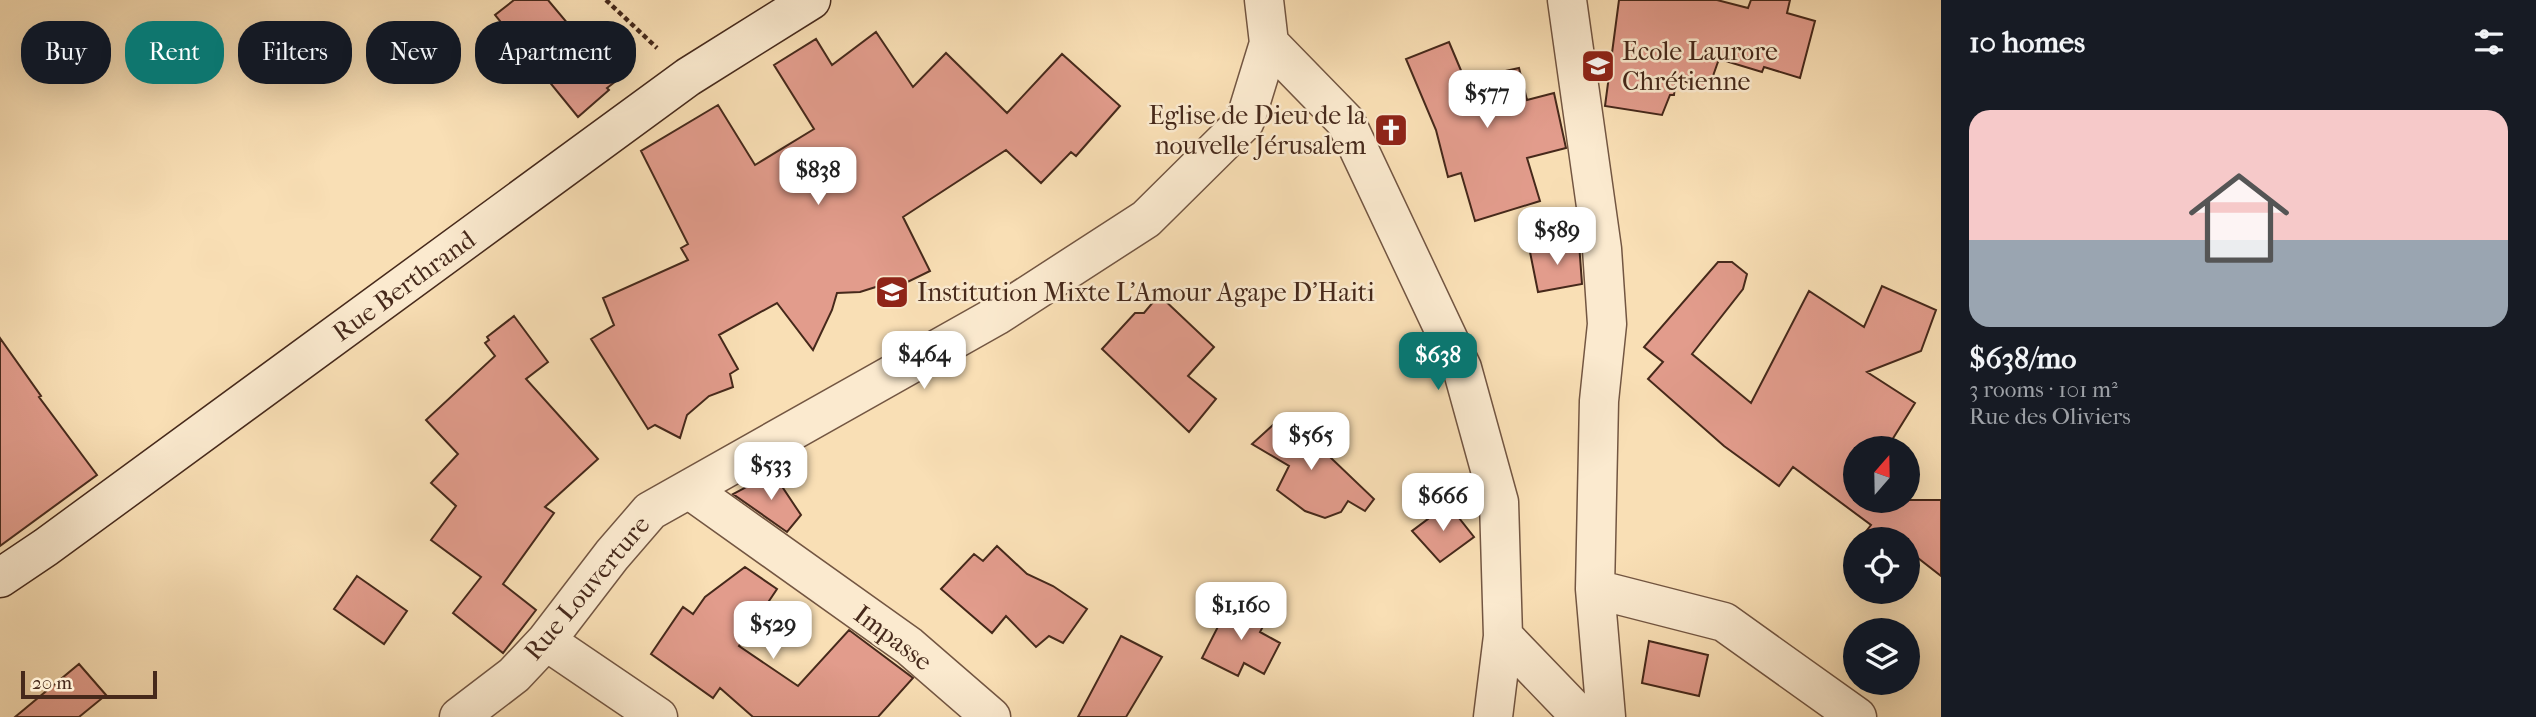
<!DOCTYPE html>
<html lang="en">
<head>
<meta charset="utf-8">
<style>
  :root { --surface:#171b24; --page:#20242c; --text:#f1f3f6; --muted:#9ea1a6; --accent:#0f766e }
  body { margin:0; font-family:"IM FELL French Canon",serif; background:var(--page); color:var(--text); height:100vh; display:flex; flex-direction:column; font-size:26px; white-space:nowrap }
  * { box-sizing:border-box; margin:0 }
  p { font-size:23px; color:var(--muted) }
  .icon { flex:none; width:38px; height:38px; fill:none; stroke:currentColor; stroke-width:2; stroke-linecap:round; stroke-linejoin:round }
  .map { position:relative; flex:1; overflow:hidden }
  .drawer { display:flex; flex-direction:column; background:var(--surface); width:595px }
  .drawer>* { flex:none }
  .banner { position:absolute; left:21px; top:21px; width:665px; height:63px; display:flex; gap:14px }
  .needle { width:46px; rotate:20deg }
  .controls { position:absolute; left:1843px; top:436px; display:grid; gap:14px }
  .controls a { display:grid; place-items:center; width:77px; height:77px; border-radius:50%; background:var(--surface); box-shadow:0 7px 28px #0002; font-size:35px }
  .scale { position:absolute; left:21px; bottom:18px; width:136px; box-sizing:border-box; padding-left:7px; border:4px solid #46291b; border-top:0; font-size:19px; line-height:24px; white-space:nowrap; color:#46291b; -webkit-text-stroke:5px #fbeacf; paint-order:stroke }
  .price { position:absolute; translate:-50% -60px; padding:0 16px; border-radius:14px; background:#fff; color:#222; font-size:23px; line-height:46px; filter:drop-shadow(0 2px 4px #0008) }
  .price::after { content:''; position:absolute; left:50%; top:42px; width:21px; height:16px; margin-left:-10px; background:inherit; clip-path:polygon(0 0,100% 0,50% 100%) }
  .price.current { background:var(--accent); color:#fff }
  ul { padding:0; list-style:none }
  li { display:grid; align-content:center; gap:14px; height:371px; padding:0 28px }
  li span { display:grid; place-items:center; height:217px; border-radius:21px; color:#555 }
  li>.icon { margin-inline-start:auto }
  span .icon { width:126px; height:126px; fill:#fffc; stroke-width:1 }
  li b { font-size:30px }
  h2 { display:flex; justify-content:space-between; align-items:center; height:84px; padding:0 28px; font-size:30px }
  .chip { padding:0 24px; border-radius:28px; background:var(--surface); box-shadow:0 7px 28px #0002; font-size:24px; line-height:63px }
  .chip.current { background:var(--accent); color:#fff }
  main { display:flex; flex:1; min-height:0 }
  .map>svg:first-child { display:block }
  .building { fill:#e29c8c; stroke:#46291b; stroke-width:2 }
  .lines { fill:none; stroke-linecap:round; stroke-linejoin:round }
  .street-casing { stroke:#735642; stroke-width:41 }
  .secondary-casing { stroke:#46291b; stroke-width:41 }
  .path { stroke:#46291b; stroke-width:4.5; stroke-dasharray:5 3.5; stroke-linecap:butt }
  .street { stroke:#fbeacf; stroke-width:38 }
  .secondary { stroke:#fbeacf; stroke-width:38 }
  .labels { text-anchor:middle; dominant-baseline:central; stroke-width:5; stroke-linejoin:round; paint-order:stroke }
  .poi-label { font-size:26px; fill:#46291b; stroke:#fbeacf; text-anchor:start }
  .street-label { font-size:26px; fill:#46291b; stroke:#fbeacf }
</style>
</head>
<body>
<main>
<div class="map">
<svg width="1941" height="717" viewBox="0 0 1941 717">
  <rect width="100%" height="100%" fill="#f9dfb5"/>
  <filter id="stains"><feTurbulence type="fractalNoise" baseFrequency=".00286" numOctaves="4"/><feColorMatrix values="0 0 0 0 .2 0 0 0 0 .09 0 0 0 0 .02 0 0 0 .5 -.17"/></filter>
  <radialGradient id="worn" r=".72"><stop offset=".6" stop-color="#630" stop-opacity="0"/><stop offset="1" stop-color="#630" stop-opacity=".3"/></radialGradient>
  <!-- building -->
  <path class="building" d="M514,0H548L616,81L607,88L609,90L578,117L495,15Z
    M1619,0H1717L1748,8L1751,0H1790L1787,13L1815,21L1800,78L1764,67L1762,72L1719,59L1708,90L1676,78L1674,95H1670L1662,115L1605,106Z
    M876,32L913,87L946,53L1007,113L1062,54L1120,106L1076,156L1071,152L1041,183L1006,150L903,217L930,271L885,293L879,286L860,292L837,293L832,310L813,350L777,303L719,335L738,369L730,374L733,387L709,396L687,415L680,438L655,425L648,429L591,339L614,325L603,298L688,260L681,248L688,244L641,151L718,105L755,165L814,129L774,65L816,39L832,65Z
    M1449,42L1465,80L1519,68L1527,100L1554,93L1566,148L1527,158L1540,201L1475,221L1461,173L1448,177L1436,130L1406,59Z
    M1579,243L1582,284L1538,292L1530,252Z
    M1718,262H1732L1747,274L1743,289L1692,354L1751,403L1809,291L1864,327L1882,286L1936,310L1921,351L1867,372L1915,403L1887,448H1855L1854,500H1941V576L1914,555L1908,563V539H1860L1871,525L1793,467L1779,486L1724,446L1648,379L1663,362L1644,347Z
    M1159,295L1214,347L1188,376L1216,399L1189,432L1102,349L1135,313H1144Z
    M514,316L548,362L526,379L598,459L545,507L554,513L503,584L536,610L503,653L453,613L481,577L431,540L456,506L431,483L458,454L426,420L495,356L485,343L489,340L487,337Z
    M0,338L41,396L39,397L97,475L0,546Z
    M1285,414L1374,499L1365,511L1348,501L1341,512L1325,518L1305,511L1277,490L1289,466L1252,444Z
    M773,473L801,515L787,532L733,494Z
    M1448,504L1474,537L1440,562L1412,531Z
    M997,546L1027,574L1053,586L1087,609L1063,643L1049,636L1036,647L1006,616L992,633L941,589L974,554L983,561Z
    M745,567L777,589L739,646L798,686L849,630L913,678L878,717H753L720,688L713,698L651,654L683,607L693,614L705,597Z
    M357,576L407,611L384,644L334,609Z
    M1231,601L1267,619L1260,632L1280,643L1264,674L1244,663L1238,676L1202,658Z
    M1121,636L1162,657L1126,717H1078Z
    M1649,641L1708,655L1699,696L1642,683Z
    M79,664L106,695L79,717H15Z"/>
  <g class="lines">
    <!-- street casing -->
    <g class="street-casing">
      <path id="street" d="M1567,0L1602,249L1607,324L1599,401L1595,589L1606,717
        M1269,43L1346,122L1462,368L1499,502L1503,636L1581,717
        M690,490L909,646L991,717
        M1595,589L1724,622L1857,717
        M546,641L658,717
        M459,717L514,675L546,641L612,555L650,511L996,316L1146,219L1245,121L1269,43L1264,0
        M1493,717L1503,636"/>
    </g>
    <!-- secondary casing -->
    <g class="secondary-casing">
      <path id="secondary" d="M0,578L46,547L688,77L811,0"/>
    </g>
    <!-- path -->
    <path class="path" d="M606,0L657,48"/>
    <!-- street -->
    <use href="#street" class="street"/>
    <!-- secondary -->
    <use href="#secondary" class="secondary"/>
  </g>
  <!-- icons -->
  <defs>
    <g id="school-square" transform="scale(1.75)"><rect x="-9" y="-9" width="18" height="18" rx="4" fill="#8f2418" stroke="#fbeacf"/><path d="M0-5L7-2L0 1L-7-2ZM-4 1L0 2.5L4 1V4Q0 6-4 4Z" fill="#fff"/></g>
    <g id="church-square" transform="scale(1.75)"><rect x="-9" y="-9" width="18" height="18" rx="4" fill="#8f2418" stroke="#fbeacf"/><path d="M-1.2-6h2.4v3.5h3.3v2.4h-3.3V6h-2.4V-.1h-3.3v-2.4h3.3Z" fill="#fff"/></g>
  </defs>
  <g fill-rule="evenodd">
    <use href="#school-square" x="1598" y="66"/>
    <use href="#church-square" x="1391" y="130"/>
    <use href="#school-square" x="892" y="292"/>
  </g>
  <g class="labels">
    <!-- poi labels -->
    <g class="poi-label">
      <text x="1622" y="51">Ecole Laurore<tspan x="1622" dy="30">Chrétienne</tspan></text>
      <text x="1366" y="115" text-anchor="end">Eglise de Dieu de la<tspan x="1366" dy="30">nouvelle Jérusalem</tspan></text>
      <text x="917" y="292">Institution Mixte L'Amour Agape D'Haiti</text>
    </g>
    <!-- street labels -->
    <g class="street-label">
      <text transform="translate(404 286) rotate(-36)">Rue Berthrand</text>
      <text transform="translate(587 588) rotate(-50)">Rue Louverture</text>
      <text transform="translate(893 638) rotate(37)">Impasse</text>
    </g>
  </g>
  <rect width="100%" height="100%" filter="url(#stains)"/>
  <rect width="100%" height="100%" fill="url(#worn)"/>
</svg>
<div class="controls">
<a><svg class="needle" viewBox="-14 -14 28 28"><path d="M0-13l5 13h-10z" fill="#e53935"/><path d="M0 13l5-13h-10z" fill="#9ea1a6"/></svg></a>
<a><svg class="icon" aria-label="locate" viewBox="0 0 24 24"><circle cx="12" cy="12" r="6"/><path d="M12 2v4M12 18v4M2 12h4M18 12h4"/></svg></a>
<a><svg class="icon" aria-label="layers" viewBox="0 0 24 24"><path d="M12 4l9 5-9 5-9-5zM3 14l9 5 9-5"/></svg></a>
</div>
<div class="scale">20 m</div>
<b class="price" style="left:1487px;top:130px">$577</b>
<b class="price" style="left:818px;top:207px">$838</b>
<b class="price" style="left:1557px;top:267px">$589</b>
<b class="price" style="left:924px;top:391px">$464</b>
<b class="price current" style="left:1438px;top:392px">$638</b>
<b class="price" style="left:1311px;top:472px">$565</b>
<b class="price" style="left:771px;top:502px">$533</b>
<b class="price" style="left:1443px;top:533px">$666</b>
<b class="price" style="left:1241px;top:642px">$1,160</b>
<b class="price" style="left:773px;top:661px">$529</b>
<div class="banner">
<a class="chip">Buy</a>
<a class="chip current">Rent</a>
<a class="chip">Filters</a>
<a class="chip">New</a>
<a class="chip">Apartment</a>
</div>
</div>
<section class="drawer">
<h2>10 homes<svg class="icon" aria-label="filters" viewBox="0 0 24 24"><path d="M4 7h16M4 17h16"/><circle cx="9" cy="7" r="2"/><circle cx="15" cy="17" r="2"/></svg></h2>
<ul>
<li><span style="background:linear-gradient(#f6c9c9 60%,#9aa5b1 0)"><svg class="icon" aria-label="home" viewBox="0 0 24 24"><path d="M3 11l9-7 9 7M6 9v11h12V9"/></svg></span><div><b>$638/mo</b><p>3 rooms · 101 m²</p><p>Rue des Oliviers</p></div></li>
</ul>
</section>
</main>
</body>
</html>
